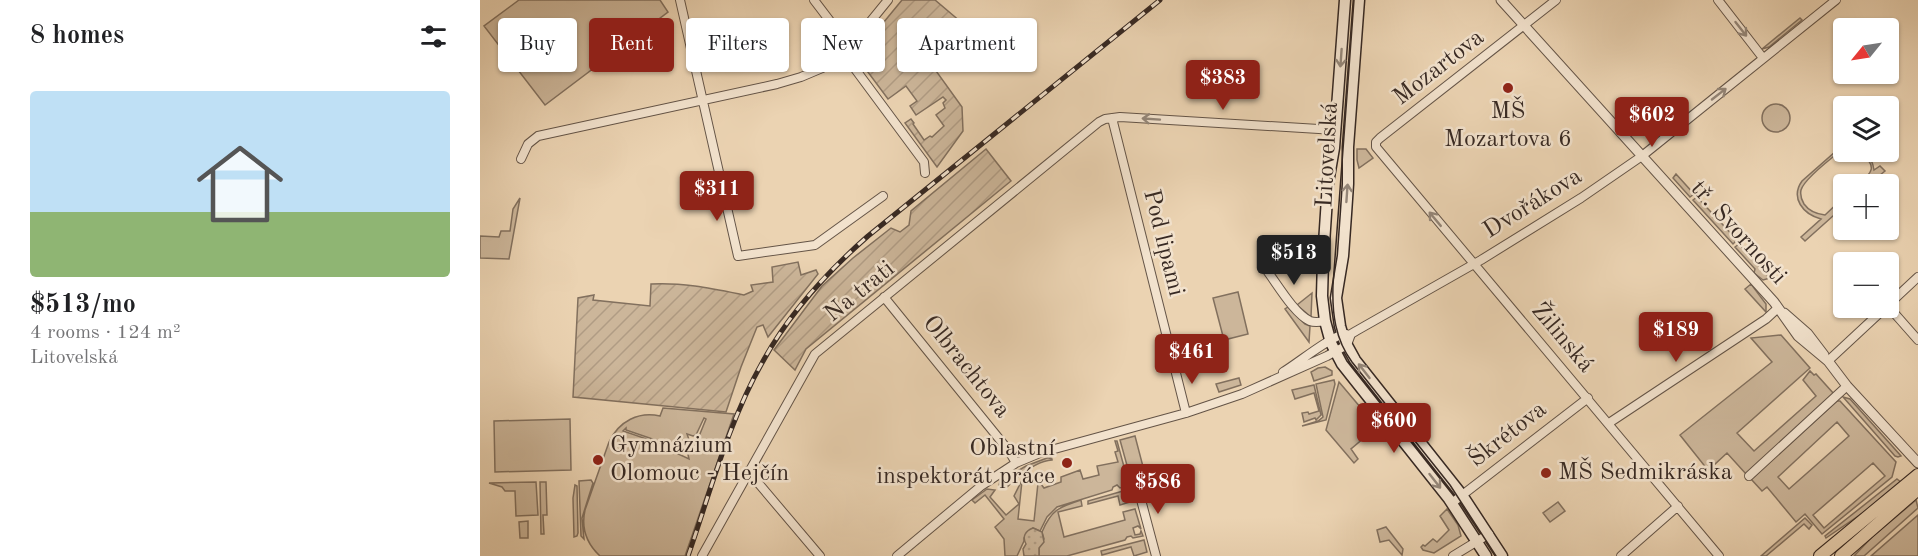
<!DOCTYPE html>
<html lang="en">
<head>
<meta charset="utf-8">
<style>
  :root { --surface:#fff; --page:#f6f6f6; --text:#202124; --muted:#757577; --line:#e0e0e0; --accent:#8f2418 }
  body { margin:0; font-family:"Old Standard TT",serif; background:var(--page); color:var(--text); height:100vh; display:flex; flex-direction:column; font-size:22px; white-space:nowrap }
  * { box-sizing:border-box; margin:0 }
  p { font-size:20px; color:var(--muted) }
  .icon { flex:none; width:33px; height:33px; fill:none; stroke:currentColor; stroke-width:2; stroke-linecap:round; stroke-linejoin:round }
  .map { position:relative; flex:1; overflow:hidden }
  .side { display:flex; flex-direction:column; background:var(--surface); width:480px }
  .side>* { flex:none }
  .hud { position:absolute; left:18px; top:18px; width:570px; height:54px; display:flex; gap:12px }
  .needle { width:39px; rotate:240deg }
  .controls { position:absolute; left:1353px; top:18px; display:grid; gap:12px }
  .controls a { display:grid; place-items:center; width:66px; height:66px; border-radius:6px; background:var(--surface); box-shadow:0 2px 4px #0004; font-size:30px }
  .price { position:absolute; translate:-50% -51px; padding:0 14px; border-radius:6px; background:var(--accent); color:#fff; font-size:20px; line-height:39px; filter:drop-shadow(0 2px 3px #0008) }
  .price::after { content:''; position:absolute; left:50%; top:36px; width:18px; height:14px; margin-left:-9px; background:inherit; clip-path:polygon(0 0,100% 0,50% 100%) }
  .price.current { background:#222; color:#fff }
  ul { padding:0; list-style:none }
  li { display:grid; align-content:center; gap:12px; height:318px; padding:0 30px }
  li+li { border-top:2px solid var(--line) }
  li span { display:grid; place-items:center; height:186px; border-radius:6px; color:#555 }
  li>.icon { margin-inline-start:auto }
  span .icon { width:108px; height:108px; fill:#fffc; stroke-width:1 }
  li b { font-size:26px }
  h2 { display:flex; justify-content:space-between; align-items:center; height:72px; padding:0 30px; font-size:26px }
  .chip { padding:0 21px; border-radius:6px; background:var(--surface); box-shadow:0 2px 4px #0004; font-size:21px; line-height:54px }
  .chip.current { background:var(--accent); color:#fff }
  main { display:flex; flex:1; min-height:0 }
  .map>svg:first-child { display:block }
  .grass { fill:#ccb69a; stroke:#82705e; stroke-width:1.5; fill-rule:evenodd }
  .park { fill:url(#park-dots); stroke:#82705e; stroke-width:1.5 }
  .garden { fill:url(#garden-furrows); stroke:#82705e; stroke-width:1.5 }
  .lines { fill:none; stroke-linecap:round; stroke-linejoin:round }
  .minor-casing { stroke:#645447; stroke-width:10 }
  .tertiary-casing { stroke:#645447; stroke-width:11 }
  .secondary-casing { stroke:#372923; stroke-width:13 }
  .primary-casing { stroke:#372923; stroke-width:14 }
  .minor { stroke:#f2e2cd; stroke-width:8 }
  .tertiary { stroke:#f2e2cd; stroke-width:9 }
  .secondary { stroke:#f2e2cd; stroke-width:10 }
  .primary { stroke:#ebd3b2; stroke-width:12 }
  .tram { stroke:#372923; stroke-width:1.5 }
  .rail-casing { stroke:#372923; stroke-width:5 }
  .rail { stroke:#f2e2cd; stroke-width:3; stroke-dasharray:9; stroke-linecap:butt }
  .oneway { stroke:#948678 }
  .poi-dot { fill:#8f2418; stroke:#f2e2cd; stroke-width:2 }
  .labels { text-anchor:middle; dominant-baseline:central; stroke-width:5; stroke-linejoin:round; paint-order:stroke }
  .street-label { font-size:24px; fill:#372923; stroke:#f2e2cd }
  .poi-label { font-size:24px; fill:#372923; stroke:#f2e2cd; text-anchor:start }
</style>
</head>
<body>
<main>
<section class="side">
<h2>8 homes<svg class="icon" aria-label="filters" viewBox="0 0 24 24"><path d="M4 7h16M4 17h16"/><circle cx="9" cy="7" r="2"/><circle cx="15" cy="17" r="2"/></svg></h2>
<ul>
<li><span style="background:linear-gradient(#bfe0f5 65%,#8fb573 0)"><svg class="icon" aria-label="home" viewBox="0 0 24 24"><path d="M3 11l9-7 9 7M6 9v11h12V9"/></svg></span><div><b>$513/mo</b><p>4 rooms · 124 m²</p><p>Litovelská</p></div></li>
</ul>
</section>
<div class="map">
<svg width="1438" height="556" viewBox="0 0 1438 556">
  <defs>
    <pattern id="park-dots" width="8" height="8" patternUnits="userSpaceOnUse" patternTransform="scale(1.5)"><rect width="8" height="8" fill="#ccb69a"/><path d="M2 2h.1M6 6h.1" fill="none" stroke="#b09c84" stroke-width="1.8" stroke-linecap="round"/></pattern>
    <pattern id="garden-furrows" width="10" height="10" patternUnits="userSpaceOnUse" patternTransform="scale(1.5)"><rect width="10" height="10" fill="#ccb69a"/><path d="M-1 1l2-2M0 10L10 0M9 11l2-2" fill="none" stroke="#b09c84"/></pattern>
  </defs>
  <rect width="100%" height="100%" fill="#ebd3b2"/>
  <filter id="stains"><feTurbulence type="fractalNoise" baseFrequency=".00333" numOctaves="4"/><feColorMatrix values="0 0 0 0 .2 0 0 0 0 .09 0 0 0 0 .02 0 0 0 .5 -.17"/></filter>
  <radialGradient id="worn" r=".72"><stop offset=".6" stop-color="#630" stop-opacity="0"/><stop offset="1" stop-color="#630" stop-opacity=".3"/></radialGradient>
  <!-- grass -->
  <path class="grass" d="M39,0H180L188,12L65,105L4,26Z
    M1320,18L1322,20L1289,47L1282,49Z
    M1282 118a14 14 0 1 1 28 0a14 14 0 1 1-28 0Z
    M1363,145V149C1354,156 1324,179 1321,190C1320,195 1321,199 1324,204C1329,211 1336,214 1345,215L1363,198V207L1325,241L1321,237L1341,219C1323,214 1310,198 1322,181Z
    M877,149H886L893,158L879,168L877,160Z
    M1381,152H1385C1391,157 1393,163 1394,170L1400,166L1405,171L1389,184H1379C1393,172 1397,167 1381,152Z
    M1196,174L1214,194L1210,197L1193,178Z
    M1217,197L1257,240L1253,244L1213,200Z
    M40,198L29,259L0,258V236L19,237L21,231H30L33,209Z
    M1259,244L1290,278L1283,280L1274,273L1275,269L1255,247Z
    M1271,284L1286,304V312L1265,289Z
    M758,292L768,334L744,340L733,298Z
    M832,293L831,317L817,305Z
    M808,307L825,324L830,326L829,342L805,309Z
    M1301,335L1330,368L1257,433L1274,451L1336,396L1323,380L1330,371L1334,375L1336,374L1354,394L1266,474L1247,453L1233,466L1235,470L1231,474L1200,435L1292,362L1271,338Z
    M845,367L852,371V375L834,381L831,372L838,368Z
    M759,378L761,385L739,392L736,384Z
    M854,380L855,384L846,420L822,426L838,421L843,417L836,384Z
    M859,382L897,427L871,449L878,459L874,463L846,430Z
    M834,385L841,415L836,420L835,418L824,422L822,413L828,412L829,414L839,411L834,393L815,399L812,390Z
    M1363,397L1370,399L1421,456L1418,457L1415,456Z
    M1357,401H1360L1416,462L1412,477L1342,534L1325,514L1316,522L1287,487L1282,491L1271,479ZM1357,422L1369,436L1309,489L1298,477ZM1393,463L1405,476L1344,528L1333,515Z
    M183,408L254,414L205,556H120C106,543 101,528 105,510L129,442C139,421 159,411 180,416ZM224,418L226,419L213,451L207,434L213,436L216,435ZM146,428V430L193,446L194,444L202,445L205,441L209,459L192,451L193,448L143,431Z
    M90,419L91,470L15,472L14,421Z
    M655,436L666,478L651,480L640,440Z
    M635,441H637L649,485L640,488L637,485L633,487L632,490L577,507L567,517L560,531L553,528L544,538V541L537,556H525L524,539L515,527L524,519L505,495L495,503L492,500L507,489L515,490L510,497L526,515L539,504L534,496L542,480L554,475L564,488L581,482V477L600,470L603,479L619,475L617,466L638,462L635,452L638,451ZM542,481L558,483L554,521L538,519Z
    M575,455L569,458L572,459V460C555,461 537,477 525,489H521L519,486L520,481L546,466Z
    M1417,479L1422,483L1393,506L1346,538L1345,536Z
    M111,480L113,483L102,518L104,539L101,536L99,481Z
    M56,482L58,515L36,516L35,491H25L22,487L9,483Z
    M60,482H66L67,515H63L64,534H61Z
    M95,485L97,486L98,533L97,536L94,537L93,498Z
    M650,489L653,501L640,505L638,496L608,504V501Z
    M601,500L602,506L578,512L584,537L645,520L643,512L655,509L661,529L658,526L653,528L655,535L660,534L661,531L663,536L653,538L651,536L647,537L645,540L587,556H559V548L564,539L562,532C571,510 579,507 601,500Z
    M1436,500L1438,508L1384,556H1374L1392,537Z
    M1078,502L1085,511L1070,522L1063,513Z
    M967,509L978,525L981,536L954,553L943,550L941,547L943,545L945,546L953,539L957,542L969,530L960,516Z
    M1438,515V556H1391Z
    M1325,518L1332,525L1329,529L1324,524L1286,556H1281Z
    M48,521V538H40L39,522Z
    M906,527L923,549L922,555L909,540L900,542L897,530Z
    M664,540L667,552L654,556L651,547L622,555L621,551Z"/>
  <!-- park -->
  <path class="park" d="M553,528L562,532L564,542L559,548V556H544L543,549L546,544C542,537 545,531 553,528Z"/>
  <!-- garden -->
  <path class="garden" d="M422,0H455L481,22L458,48L446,57L482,107L483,131L457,167L425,123L431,119L434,123L433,124L444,140L450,136L452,137L464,126L456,115L465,108L463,103L466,100L463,97L436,115L430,106L437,101L426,86L408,99L376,56Z
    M506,149L531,181L326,349L315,370L294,350L342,286L373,258L411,228L420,232L429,225L431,211Z
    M318,262L321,275L336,270L338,274L288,337L283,325L277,327L261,367L246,412L93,397L98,298L114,295L113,300L170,306L171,284C202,282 234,289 264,295L273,291L271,285L293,282L292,267Z"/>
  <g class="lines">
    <!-- minor casing -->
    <g class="minor-casing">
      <path id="minor" d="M200,0L258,256L335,245L403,196
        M334,0L369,46
        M1076,0L900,138L896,142V147L1239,556
        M1238,0L1283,58
        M364,54L444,162L445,173
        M632,118L706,413
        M41,159L48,144L58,136L297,84L321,77L347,66L364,54L408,0
        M785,268C796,282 814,314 830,321C835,323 840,322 845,321
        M404,297L529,451L536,463
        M1408,305L1438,277
        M1408,306L1438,340
        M1348,361L1405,308
        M803,372C817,364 853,334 866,334
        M1129,423L1286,319L1298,308
        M268,471L340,556
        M1269,476L1367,386
        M656,481L676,556
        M972,503L1108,398
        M222,556L335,354L619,122L625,119L640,117L855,130
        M417,556L501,486L536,463L560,453L706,413L762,394L847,356L867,345L871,334L876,331L1001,260L1101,198L1162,156L1356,0
        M973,556L1009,534
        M1141,556L1198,506"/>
    </g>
    <!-- tertiary casing -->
    <g class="tertiary-casing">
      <path id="tertiary" d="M1021,0L1294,302L1318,336L1348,361L1367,386L1438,463
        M1304,313L1328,334L1344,355"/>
    </g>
    <!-- secondary casing -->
    <g class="secondary-casing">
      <path id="secondary" d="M865,0L854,148L848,183L843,259L842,296L845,321L851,343L862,364L969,499L1006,556
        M879,0L868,147V184L866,214L863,256L856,298L860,326L864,340L875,360L982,495L1022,556"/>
    </g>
    <!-- primary casing -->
    <g class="primary-casing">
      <path id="primary" d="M1340,556L1438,475
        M1361,556L1438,489"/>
    </g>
    <!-- minor -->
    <use href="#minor" class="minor"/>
    <!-- tertiary -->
    <use href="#tertiary" class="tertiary"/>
    <!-- secondary -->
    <use href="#secondary" class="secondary"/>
    <!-- primary -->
    <use href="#primary" class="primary"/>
    <!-- tram -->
    <path class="tram" d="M874,0L853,285C852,313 855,339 872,362L970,485L1016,556"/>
    <!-- rail casing -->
    <g class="rail-casing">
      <path id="rail" d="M208,556C230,493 249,421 282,363C309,313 346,273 388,236L680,0"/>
    </g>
    <!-- rail -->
    <use href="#rail" class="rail"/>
  </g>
  <!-- one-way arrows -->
  <defs><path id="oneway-shaft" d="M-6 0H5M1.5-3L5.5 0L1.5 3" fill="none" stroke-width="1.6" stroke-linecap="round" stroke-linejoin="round" transform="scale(1.5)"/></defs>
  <g class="oneway">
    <use href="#oneway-shaft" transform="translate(1261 29) rotate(52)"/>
    <use href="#oneway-shaft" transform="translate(861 58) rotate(94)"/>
    <use href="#oneway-shaft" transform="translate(1239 94) rotate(-38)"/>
    <use href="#oneway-shaft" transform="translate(671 119) rotate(-176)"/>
    <use href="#oneway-shaft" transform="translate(867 193) rotate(-86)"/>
    <use href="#oneway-shaft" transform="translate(955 219) rotate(-130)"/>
    <use href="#oneway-shaft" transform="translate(884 371) rotate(-128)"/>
    <use href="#oneway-shaft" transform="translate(955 481) rotate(52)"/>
  </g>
  <!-- markers -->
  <g class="poi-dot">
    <circle cx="1028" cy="88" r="6"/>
    <circle cx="118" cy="460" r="6"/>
    <circle cx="587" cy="463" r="6"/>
    <circle cx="1066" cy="473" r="6"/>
  </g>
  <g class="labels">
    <!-- street labels -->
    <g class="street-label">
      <text transform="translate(959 68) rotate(-38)">Mozartova</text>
      <text transform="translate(848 155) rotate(-87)">Litovelská</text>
      <text transform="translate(1053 204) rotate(-32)">Dvořákova</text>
      <text transform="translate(1258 233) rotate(48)">tř. Svornosti</text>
      <text transform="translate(683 243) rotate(76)">Pod lipami</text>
      <text transform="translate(380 292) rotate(-39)">Na trati</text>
      <text transform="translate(1082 338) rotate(50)">Žilinská</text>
      <text transform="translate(486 367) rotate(51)">Olbrachtova</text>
      <text transform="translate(1028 435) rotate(-38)">Škrétova</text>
    </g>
    <!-- poi labels -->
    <g class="poi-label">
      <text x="1028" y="112" text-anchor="middle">MŠ<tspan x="1028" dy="28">Mozartova 6</tspan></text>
      <text x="130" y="446">Gymnázium<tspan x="130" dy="28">Olomouc - Hejčín</tspan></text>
      <text x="575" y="449" text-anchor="end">Oblastní<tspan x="575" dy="28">inspektorát práce</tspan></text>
      <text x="1078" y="473">MŠ Sedmikráska</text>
    </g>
  </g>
  <rect width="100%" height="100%" filter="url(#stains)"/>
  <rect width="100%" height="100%" fill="url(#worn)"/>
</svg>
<div class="controls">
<a><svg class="needle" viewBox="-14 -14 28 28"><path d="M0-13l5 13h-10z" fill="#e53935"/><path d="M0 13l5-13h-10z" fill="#757577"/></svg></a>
<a><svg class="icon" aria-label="layers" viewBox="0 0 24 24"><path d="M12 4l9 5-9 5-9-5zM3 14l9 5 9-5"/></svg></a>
<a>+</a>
<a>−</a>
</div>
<b class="price" style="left:743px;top:111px">$383</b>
<b class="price" style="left:1172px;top:148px">$602</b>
<b class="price" style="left:237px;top:222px">$311</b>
<b class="price current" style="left:814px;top:286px">$513</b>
<b class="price" style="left:1196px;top:363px">$189</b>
<b class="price" style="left:712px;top:385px">$461</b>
<b class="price" style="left:914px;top:454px">$600</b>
<b class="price" style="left:678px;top:515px">$586</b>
<div class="hud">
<a class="chip">Buy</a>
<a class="chip current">Rent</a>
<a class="chip">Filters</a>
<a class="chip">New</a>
<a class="chip">Apartment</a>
</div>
</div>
</main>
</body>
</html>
